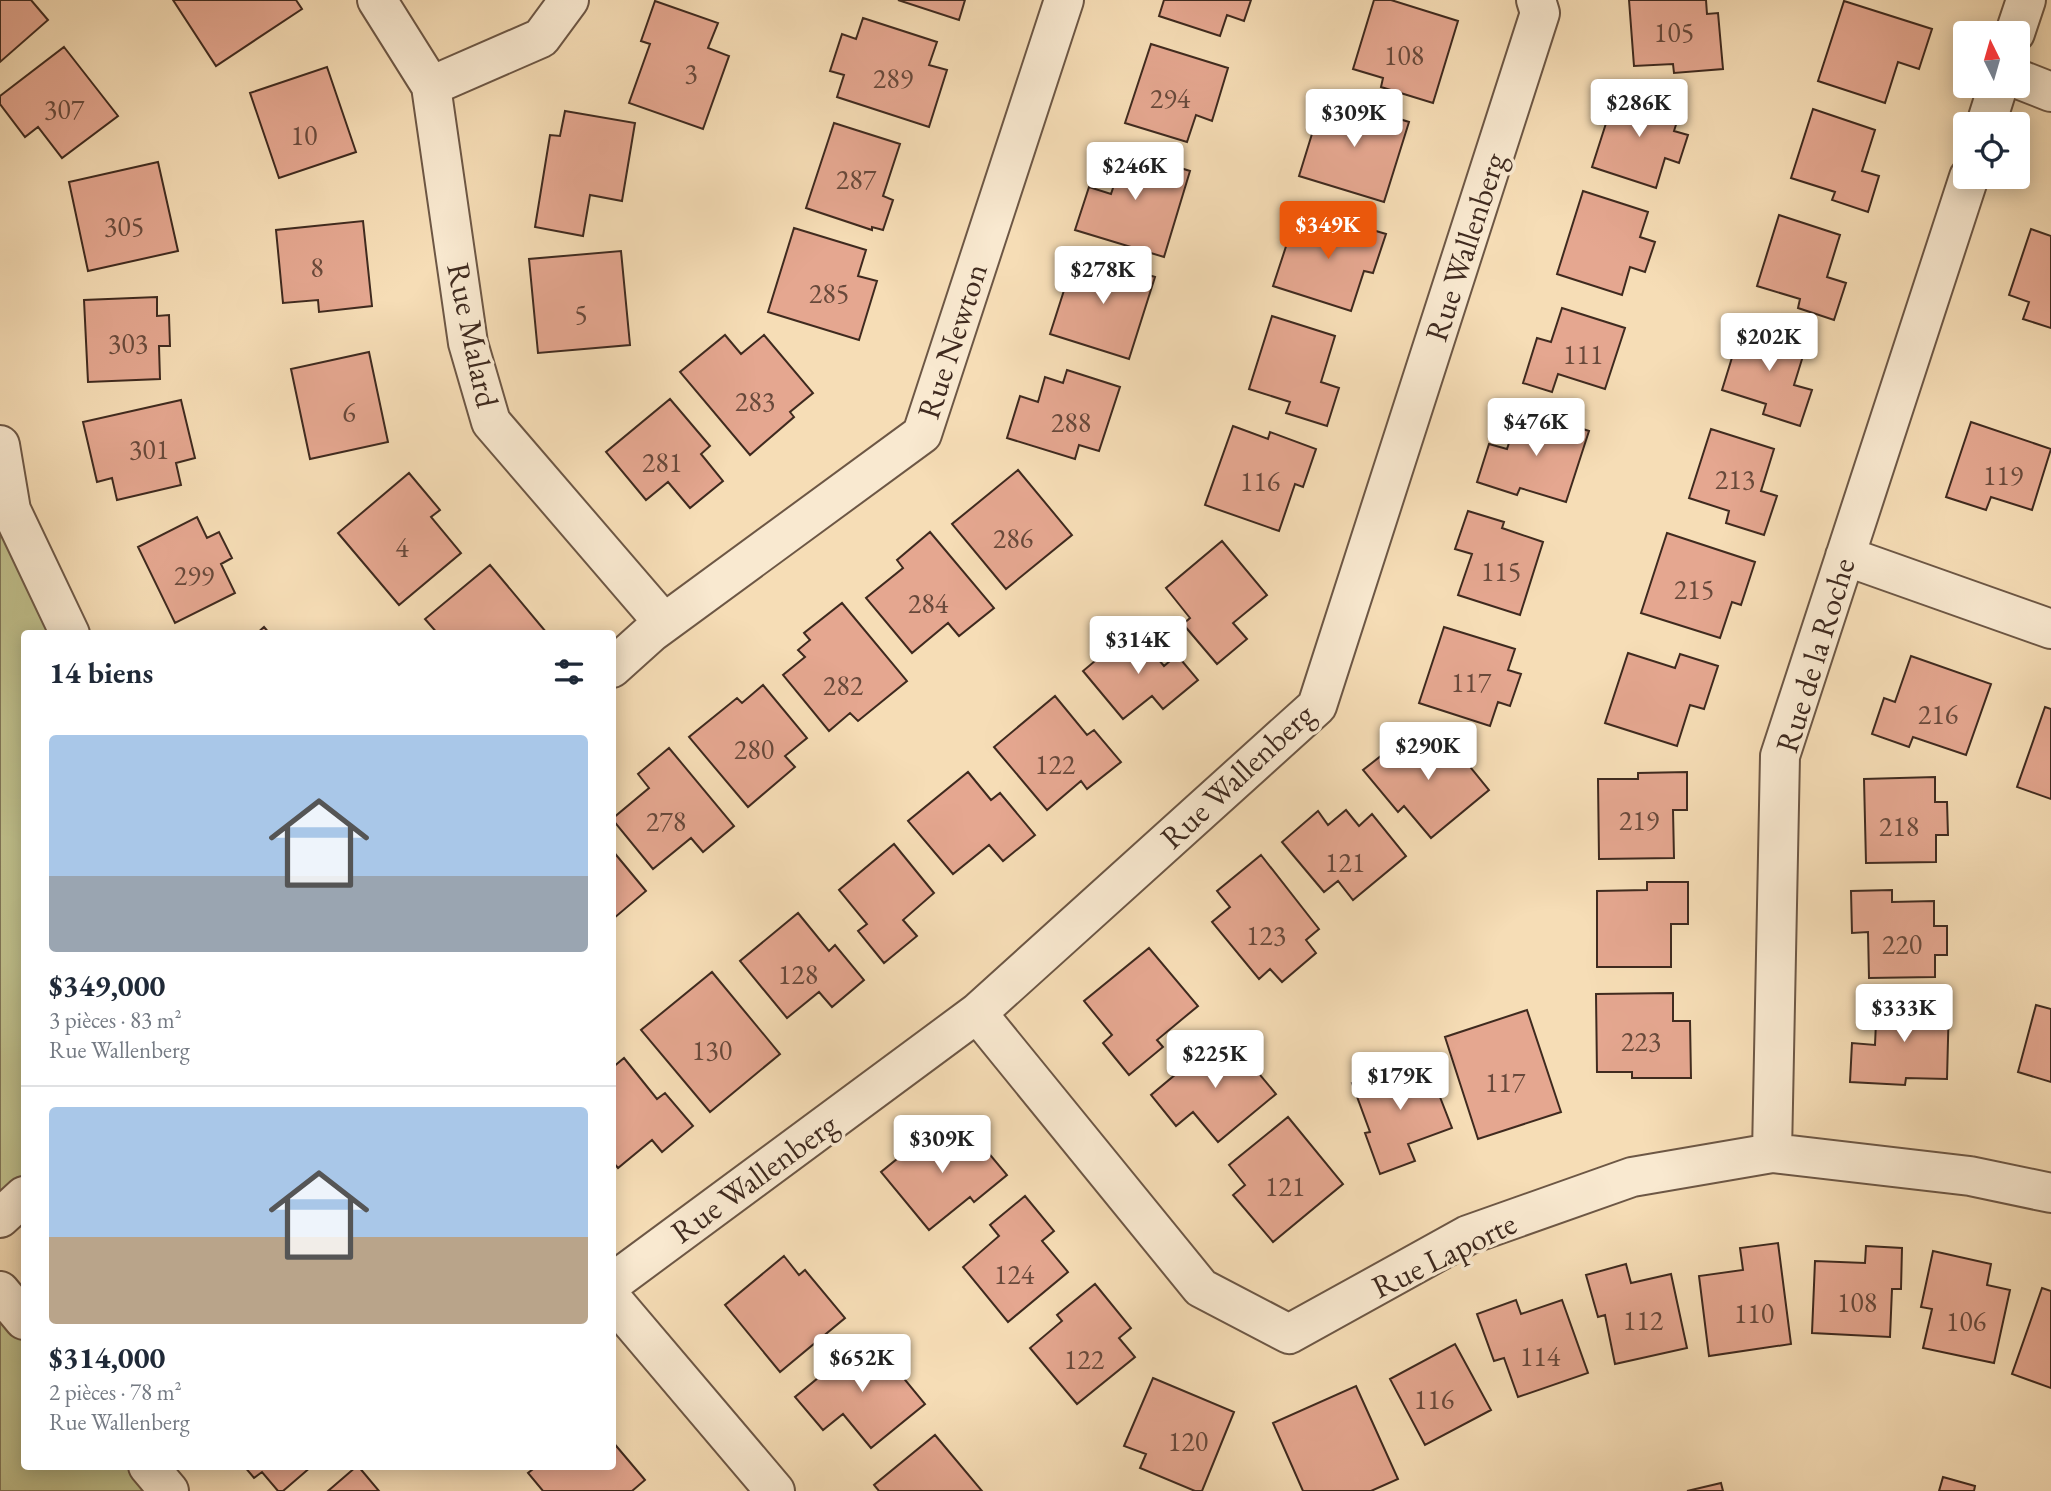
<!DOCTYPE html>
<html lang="fr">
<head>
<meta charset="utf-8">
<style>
  :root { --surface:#fff; --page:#f2f2f3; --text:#1f2937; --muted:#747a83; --line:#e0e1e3; --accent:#ea580c }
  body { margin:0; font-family:"EB Garamond",serif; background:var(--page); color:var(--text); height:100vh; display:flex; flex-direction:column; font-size:26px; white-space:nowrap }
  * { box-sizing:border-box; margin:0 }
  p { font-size:23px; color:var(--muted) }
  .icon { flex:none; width:38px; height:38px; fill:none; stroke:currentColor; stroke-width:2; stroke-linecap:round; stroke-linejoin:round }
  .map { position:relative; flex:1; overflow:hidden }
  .sheet { position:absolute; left:21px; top:630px; width:595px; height:840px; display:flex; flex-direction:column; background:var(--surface); border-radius:7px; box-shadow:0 4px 18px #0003 }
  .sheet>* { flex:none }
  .needle { width:46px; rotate:355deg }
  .fabs { position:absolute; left:1953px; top:21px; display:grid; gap:14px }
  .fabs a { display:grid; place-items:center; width:77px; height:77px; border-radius:7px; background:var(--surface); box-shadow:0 4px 18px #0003; font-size:35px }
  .price { position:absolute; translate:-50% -60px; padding:0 16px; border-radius:7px; background:#fff; color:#222; font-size:23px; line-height:46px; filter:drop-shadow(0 2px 4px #0008) }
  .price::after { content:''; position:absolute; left:50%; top:42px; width:21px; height:16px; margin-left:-10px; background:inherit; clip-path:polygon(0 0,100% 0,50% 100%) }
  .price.on { background:var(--accent); color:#fff }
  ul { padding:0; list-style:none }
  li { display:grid; align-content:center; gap:14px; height:371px; padding:0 28px }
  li+li { border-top:2px solid var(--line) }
  li span { display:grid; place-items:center; height:217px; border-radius:7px; color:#555 }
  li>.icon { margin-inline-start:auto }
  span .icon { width:126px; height:126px; fill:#fffc; stroke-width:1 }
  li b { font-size:30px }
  h2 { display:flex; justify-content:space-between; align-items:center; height:84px; padding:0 28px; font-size:30px }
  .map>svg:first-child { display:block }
  .green { fill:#c0c08c; stroke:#807556; stroke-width:2 }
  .building { fill:#e5a790; stroke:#3f2a1f; stroke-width:2 }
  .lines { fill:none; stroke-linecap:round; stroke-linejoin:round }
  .minor-casing { stroke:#6d5745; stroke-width:42 }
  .minor { stroke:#f9e9d0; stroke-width:38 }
  .labels { text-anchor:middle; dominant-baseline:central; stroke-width:7; stroke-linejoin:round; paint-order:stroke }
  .number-label { font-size:28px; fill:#68493b }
  .street-label { font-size:32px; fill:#3f2a1f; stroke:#f9e9d0 }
</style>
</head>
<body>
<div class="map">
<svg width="2051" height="1491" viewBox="0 0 2051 1491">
  <rect width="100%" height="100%" fill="#f6ddb6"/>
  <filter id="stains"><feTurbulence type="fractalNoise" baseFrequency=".00286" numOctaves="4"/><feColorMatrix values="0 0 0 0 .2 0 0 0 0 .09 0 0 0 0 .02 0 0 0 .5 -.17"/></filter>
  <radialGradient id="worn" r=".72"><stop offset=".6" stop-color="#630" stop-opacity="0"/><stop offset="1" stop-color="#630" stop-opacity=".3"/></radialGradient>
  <!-- green -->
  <path class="green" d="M0,481L70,633L24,634V1196L0,1218Z
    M0,1291L24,1320V1466L148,1467L169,1491H0Z"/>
  <!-- building -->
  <path class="building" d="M0,0H31L48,20L0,62Z
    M173,0H296L302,9L216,66Z
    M898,0H965L959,20Z
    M1164,0H1251L1244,21L1227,15L1220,36L1159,16Z
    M1374,0H1391L1458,21L1433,103L1381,87L1383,78L1353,69Z
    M1629,0H1706L1707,14L1718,13L1723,69L1674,73L1673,64L1634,66Z
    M655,1L718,23L708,48L729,56L703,129L629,103L650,44L641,41Z
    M1844,1L1932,29L1919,69L1898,62L1885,103L1818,81Z
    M863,18L937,42L929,65L947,70L929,127L837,97L844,75L830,71L842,34L856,39Z
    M1151,44L1228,68L1212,121L1196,115L1187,142L1125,123Z
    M64,47L118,116L62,158L38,127L25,137L0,104V96Z
    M327,67L356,152L279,178L250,93Z
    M1617,89L1681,109L1674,131L1688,135L1679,163L1665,158L1656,188L1592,167Z
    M1324,95L1409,122L1384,202L1299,176Z
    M1813,109L1875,130L1862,171L1879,176L1868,212L1832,200L1835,192L1791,178Z
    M565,111L635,123L622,201L590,195L583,236L535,227L550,135L560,136Z
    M834,123L900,144L883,196L893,200L883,230L872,227V230L806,208Z
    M1110,146L1190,171L1164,257L1075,230L1089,187L1111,194L1115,182L1100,177Z
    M158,162L178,251L88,271L69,182Z
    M1583,191L1648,212L1640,237L1655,242L1645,272L1630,267L1622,295L1557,274Z
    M1779,215L1840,235L1827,277L1846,283L1834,320L1798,308L1800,299L1757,286Z
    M1296,216L1347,231L1349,223L1386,234L1373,273L1364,271L1351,311L1273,286Z
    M363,221L372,306L319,312L318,300L283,303L276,230Z
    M794,228L866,250L858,276L877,281L859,340L768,312Z
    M2031,229L2051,236V328L2023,319L2029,302L2009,295Z
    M621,251L630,345L538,353L529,259Z
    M1076,253L1155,277L1129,359L1050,334Z
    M157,297V316L169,315L170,346H159L160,379L88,382L84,300Z
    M1562,308L1625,328L1605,389L1558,374L1552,392L1523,383L1537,338L1551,342Z
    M1272,316L1335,336L1321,382L1339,388L1327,426L1286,413L1290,402L1249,389Z
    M1743,322L1807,343L1794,385L1812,390L1800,426L1763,414L1766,404L1722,390Z
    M725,335L741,354L764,335L813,393L790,412L794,417L750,455L680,372Z
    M369,352L388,442L310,459L291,369Z
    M1067,370L1120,387L1099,451L1079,445L1075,459L1007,438L1020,396L1038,402L1045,377L1063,383Z
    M670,399L710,446L701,454L723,481L690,508L668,482L646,500L606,452Z
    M181,400L195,458L176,463L181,485L117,500L112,478L97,482L83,422Z
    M1520,409L1589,431L1566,502L1520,488L1517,495L1477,482L1489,444L1507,449Z
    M1971,422L2051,449L2032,510L1991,497L1986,510L1946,497Z
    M1233,426L1268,439L1270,432L1316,449L1303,487L1295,484L1279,531L1205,505Z
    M1711,429L1774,449L1761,491L1777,496L1764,535L1726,523L1729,511L1689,498Z
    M1018,470L1072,535L1006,589L952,524Z
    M409,473L440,510L431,517L461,553L399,605L338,533Z
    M1468,511L1504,522L1502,528L1543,542L1520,615L1458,595L1472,554L1455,549Z
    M197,517L207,538L219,532L232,558L221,564L235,593L175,623L138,547Z
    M930,532L994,608L959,636L948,623L912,653L866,598L903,568L897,560Z
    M1667,533L1755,562L1741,605L1732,602L1720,638L1641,613Z
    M1222,541L1267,595L1233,623L1247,639L1217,664L1183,624L1190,618L1166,588Z
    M490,565L546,632L544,634H438L425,619Z
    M842,603L907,681L858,721L850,713L829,731L783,675L805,657L798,650L810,640L804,633Z
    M264,627L270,634H256Z
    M1444,627L1515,649L1508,670L1521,674L1510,706L1498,702L1490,726L1419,703Z
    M1133,629L1164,666L1177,655L1198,680L1163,709L1152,696L1123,719L1083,671Z
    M1628,653L1675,668L1680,654L1718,666L1704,709L1690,705L1677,746L1605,723Z
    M1911,656L1991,684L1966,755L1913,737L1909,747L1872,734L1884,698L1895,702Z
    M763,685L807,738L785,756L795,767L748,807L689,737L737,698L742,703Z
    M1055,696L1087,735L1094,730L1121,762L1087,789L1081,781L1047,810L994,747Z
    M2045,707L2051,709V799L2017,787Z
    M1440,730L1489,790L1431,838L1404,806L1398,812L1363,770L1396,744L1407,757Z
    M669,748L734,826L703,852L691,838L653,869L612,819L649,788L638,774Z
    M968,772L991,800L1000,793L1035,835L1003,861L989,845L953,874L908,821Z
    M1687,772V810H1673L1674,858L1599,859L1598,779H1638V773Z
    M1935,777V802H1947L1948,835H1936V862L1866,863L1864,779Z
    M1346,810L1359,826L1372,814L1406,856L1353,900L1338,881L1324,892L1282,842L1318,811L1328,825Z
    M894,844L934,893L903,920L917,936L884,963L858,931L867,924L839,890Z
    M612,850L646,891L613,919L612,918Z
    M1261,855L1319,929L1306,940L1316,953L1282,982L1270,969L1259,979L1212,922L1230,907L1217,891Z
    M1647,882H1688V924H1671V967H1597V891L1647,890Z
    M1892,890V902L1934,901V926H1947V955H1935V977L1869,978L1868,932L1852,933L1851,891Z
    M798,913L829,951L835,945L864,980L832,1007L819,992L787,1018L740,961Z
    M1149,948L1198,1006L1157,1040L1163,1047L1129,1075L1103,1043L1112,1035L1084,1001Z
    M712,972L780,1054L710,1112L641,1030Z
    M1673,993V1021H1690L1691,1078H1632V1072H1597L1596,994Z
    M1877,999L1949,1002L1947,1079L1906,1078L1905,1085L1850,1082L1852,1043L1875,1045Z
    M2036,1005L2051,1009V1082L2018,1072Z
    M1527,1010L1561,1112L1478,1139L1445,1037Z
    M1225,1033L1276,1094L1218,1142L1193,1112L1176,1126L1151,1095Z
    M1424,1056L1452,1128L1408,1144L1415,1161L1380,1174L1365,1133L1370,1132L1352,1083Z
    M624,1058L657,1099L665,1093L693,1126L662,1152L652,1140L618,1168L612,1161V1068Z
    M1288,1117L1343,1184L1273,1242L1233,1195L1245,1185L1229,1165Z
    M945,1120L971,1152L981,1144L1007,1175L974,1202L970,1197L929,1230L881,1172Z
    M1025,1196L1054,1231L1042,1241L1068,1272L1008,1322L963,1267L999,1236L990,1225Z
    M1778,1243L1791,1344L1709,1356L1699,1276L1743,1270L1740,1248Z
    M1866,1246L1902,1248L1901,1289H1892L1890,1337L1812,1333L1815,1261L1865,1263Z
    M1933,1251L1991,1264L1987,1285L2010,1290L1994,1363L1923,1348L1932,1309L1921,1307Z
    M784,1256L799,1275L805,1270L845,1318L780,1372L725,1305Z
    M1626,1264L1631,1283L1671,1274L1687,1348L1615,1364L1605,1315L1598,1317L1586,1275Z
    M1095,1284L1131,1328L1119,1338L1135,1357L1077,1404L1030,1348L1062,1321L1057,1315Z
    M2042,1288L2051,1291V1388L2012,1374Z
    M1516,1300L1521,1314L1562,1300L1588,1373L1518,1397L1504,1358L1494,1361L1477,1314Z
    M869,1336L925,1404L871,1448L843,1414L823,1430L795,1397Z
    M1455,1344L1491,1410L1425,1445L1390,1379Z
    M1153,1378L1234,1412L1202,1491H1195L1140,1468L1146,1454L1124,1446Z
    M1356,1386L1398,1479L1371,1491H1303L1273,1423Z
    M935,1435L982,1491H879L874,1485Z
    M612,1441L645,1480L632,1491H543L528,1473L537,1466H612Z
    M244,1466H312L283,1491H278L262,1472L254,1478Z
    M358,1466L379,1491H328L357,1466Z
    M1943,1477L1975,1486L1974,1491H1939Z
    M1721,1483L1723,1491H1687Z"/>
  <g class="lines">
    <!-- minor casing -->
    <g class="minor-casing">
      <path id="minor" d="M377,0L431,86L468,343L491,422L664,623
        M2015,33L2026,0
        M2018,79L2051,92
        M431,86L541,38L569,0
        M1986,124L1998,86
        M0,445L11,510L70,634
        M1845,556L2051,629
        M612,668L652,632L922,434L1064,0
        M977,1013L1201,1288L1289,1334L1468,1235L1632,1177L1772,1153L1970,1176L2051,1193
        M1772,1153L1780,756L1969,177
        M0,1218L24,1196
        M612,1283L977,1013L1317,706L1540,13L1536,0
        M0,1291L24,1320
        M612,1299L775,1491
        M148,1466L169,1491"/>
    </g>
    <!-- minor -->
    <use href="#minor" class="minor"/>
  </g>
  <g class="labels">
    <!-- number labels -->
    <g class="number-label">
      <text x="1674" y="32">105</text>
      <text x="1404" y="55">108</text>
      <text x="691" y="73">3</text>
      <text x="893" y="78">289</text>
      <text x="1170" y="98">294</text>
      <text x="64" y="109">307</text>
      <text x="304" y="135">10</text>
      <text x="856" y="179">287</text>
      <text x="124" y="226">305</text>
      <text x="317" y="267">8</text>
      <text x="829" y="293">285</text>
      <text x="581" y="314">5</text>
      <text x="128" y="343">303</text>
      <text x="1583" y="354">111</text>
      <text x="755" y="401">283</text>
      <text x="349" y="412">6</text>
      <text x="1071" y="422">288</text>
      <text x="149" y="449">301</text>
      <text x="662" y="462">281</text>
      <text x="2003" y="475">119</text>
      <text x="1735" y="479">213</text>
      <text x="1260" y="481">116</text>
      <text x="1013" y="538">286</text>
      <text x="402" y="547">4</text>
      <text x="1501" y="571">115</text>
      <text x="194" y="575">299</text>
      <text x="1694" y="589">215</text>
      <text x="928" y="603">284</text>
      <text x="1471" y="682">117</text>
      <text x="843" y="685">282</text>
      <text x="1938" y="714">216</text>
      <text x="754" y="749">280</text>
      <text x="1055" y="764">122</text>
      <text x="1639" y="820">219</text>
      <text x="666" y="821">278</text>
      <text x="1899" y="826">218</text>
      <text x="1345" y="862">121</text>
      <text x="1266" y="935">123</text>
      <text x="1902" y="944">220</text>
      <text x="798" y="974">128</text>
      <text x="1641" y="1041">223</text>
      <text x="712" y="1050">130</text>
      <text x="1505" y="1082">117</text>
      <text x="1285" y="1186">121</text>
      <text x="1014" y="1274">124</text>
      <text x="1857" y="1302">108</text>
      <text x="1754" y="1313">110</text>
      <text x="1643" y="1320">112</text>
      <text x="1966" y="1321">106</text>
      <text x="1540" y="1356">114</text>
      <text x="1084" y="1359">122</text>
      <text x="1434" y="1399">116</text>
      <text x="1188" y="1441">120</text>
    </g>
    <!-- street labels -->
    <g class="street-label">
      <text transform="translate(1465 247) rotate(-72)">Rue Wallenberg</text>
      <text transform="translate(473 335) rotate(78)">Rue Malard</text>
      <text transform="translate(952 341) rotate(-72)">Rue Newton</text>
      <text transform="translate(1815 655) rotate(-73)">Rue de la Roche</text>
      <text transform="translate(1237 776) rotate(-43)">Rue Wallenberg</text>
      <text transform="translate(754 1178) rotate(-36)">Rue Wallenberg</text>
      <text transform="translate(1444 1255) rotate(-26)">Rue Laporte</text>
    </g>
  </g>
  <rect width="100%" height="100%" filter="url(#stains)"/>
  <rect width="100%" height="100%" fill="url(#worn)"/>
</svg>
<div class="fabs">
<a><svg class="needle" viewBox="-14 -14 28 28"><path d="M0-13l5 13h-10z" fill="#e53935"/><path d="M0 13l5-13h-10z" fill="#747a83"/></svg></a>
<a><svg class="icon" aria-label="locate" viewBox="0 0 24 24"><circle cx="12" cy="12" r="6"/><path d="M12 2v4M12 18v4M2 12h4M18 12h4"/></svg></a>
</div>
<b class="price" style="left:1639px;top:139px">$286K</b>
<b class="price" style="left:1354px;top:149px">$309K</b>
<b class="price" style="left:1135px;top:202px">$246K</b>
<b class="price on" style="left:1328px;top:261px">$349K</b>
<b class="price" style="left:1103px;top:306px">$278K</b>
<b class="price" style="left:1769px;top:373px">$202K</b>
<b class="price" style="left:1536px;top:458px">$476K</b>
<b class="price" style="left:1138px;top:676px">$314K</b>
<b class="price" style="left:1428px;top:782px">$290K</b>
<b class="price" style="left:1904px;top:1044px">$333K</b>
<b class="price" style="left:1215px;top:1090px">$225K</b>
<b class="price" style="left:1400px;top:1112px">$179K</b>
<b class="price" style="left:942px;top:1175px">$309K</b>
<b class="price" style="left:862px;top:1394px">$652K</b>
<section class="sheet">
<h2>14 biens<svg class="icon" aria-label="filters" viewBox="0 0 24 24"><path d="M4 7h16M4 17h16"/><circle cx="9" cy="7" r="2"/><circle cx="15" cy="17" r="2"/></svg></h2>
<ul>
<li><span style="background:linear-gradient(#a9c7e8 65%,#9aa5b1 0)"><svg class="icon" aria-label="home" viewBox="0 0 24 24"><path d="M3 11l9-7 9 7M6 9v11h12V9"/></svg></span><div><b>$349,000</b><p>3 pièces · 83 m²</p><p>Rue Wallenberg</p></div></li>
<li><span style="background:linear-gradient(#a9c7e8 60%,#b9a48a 0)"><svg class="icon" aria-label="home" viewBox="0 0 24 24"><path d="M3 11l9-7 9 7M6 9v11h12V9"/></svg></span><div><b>$314,000</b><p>2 pièces · 78 m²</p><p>Rue Wallenberg</p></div></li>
</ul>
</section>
</div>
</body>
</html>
